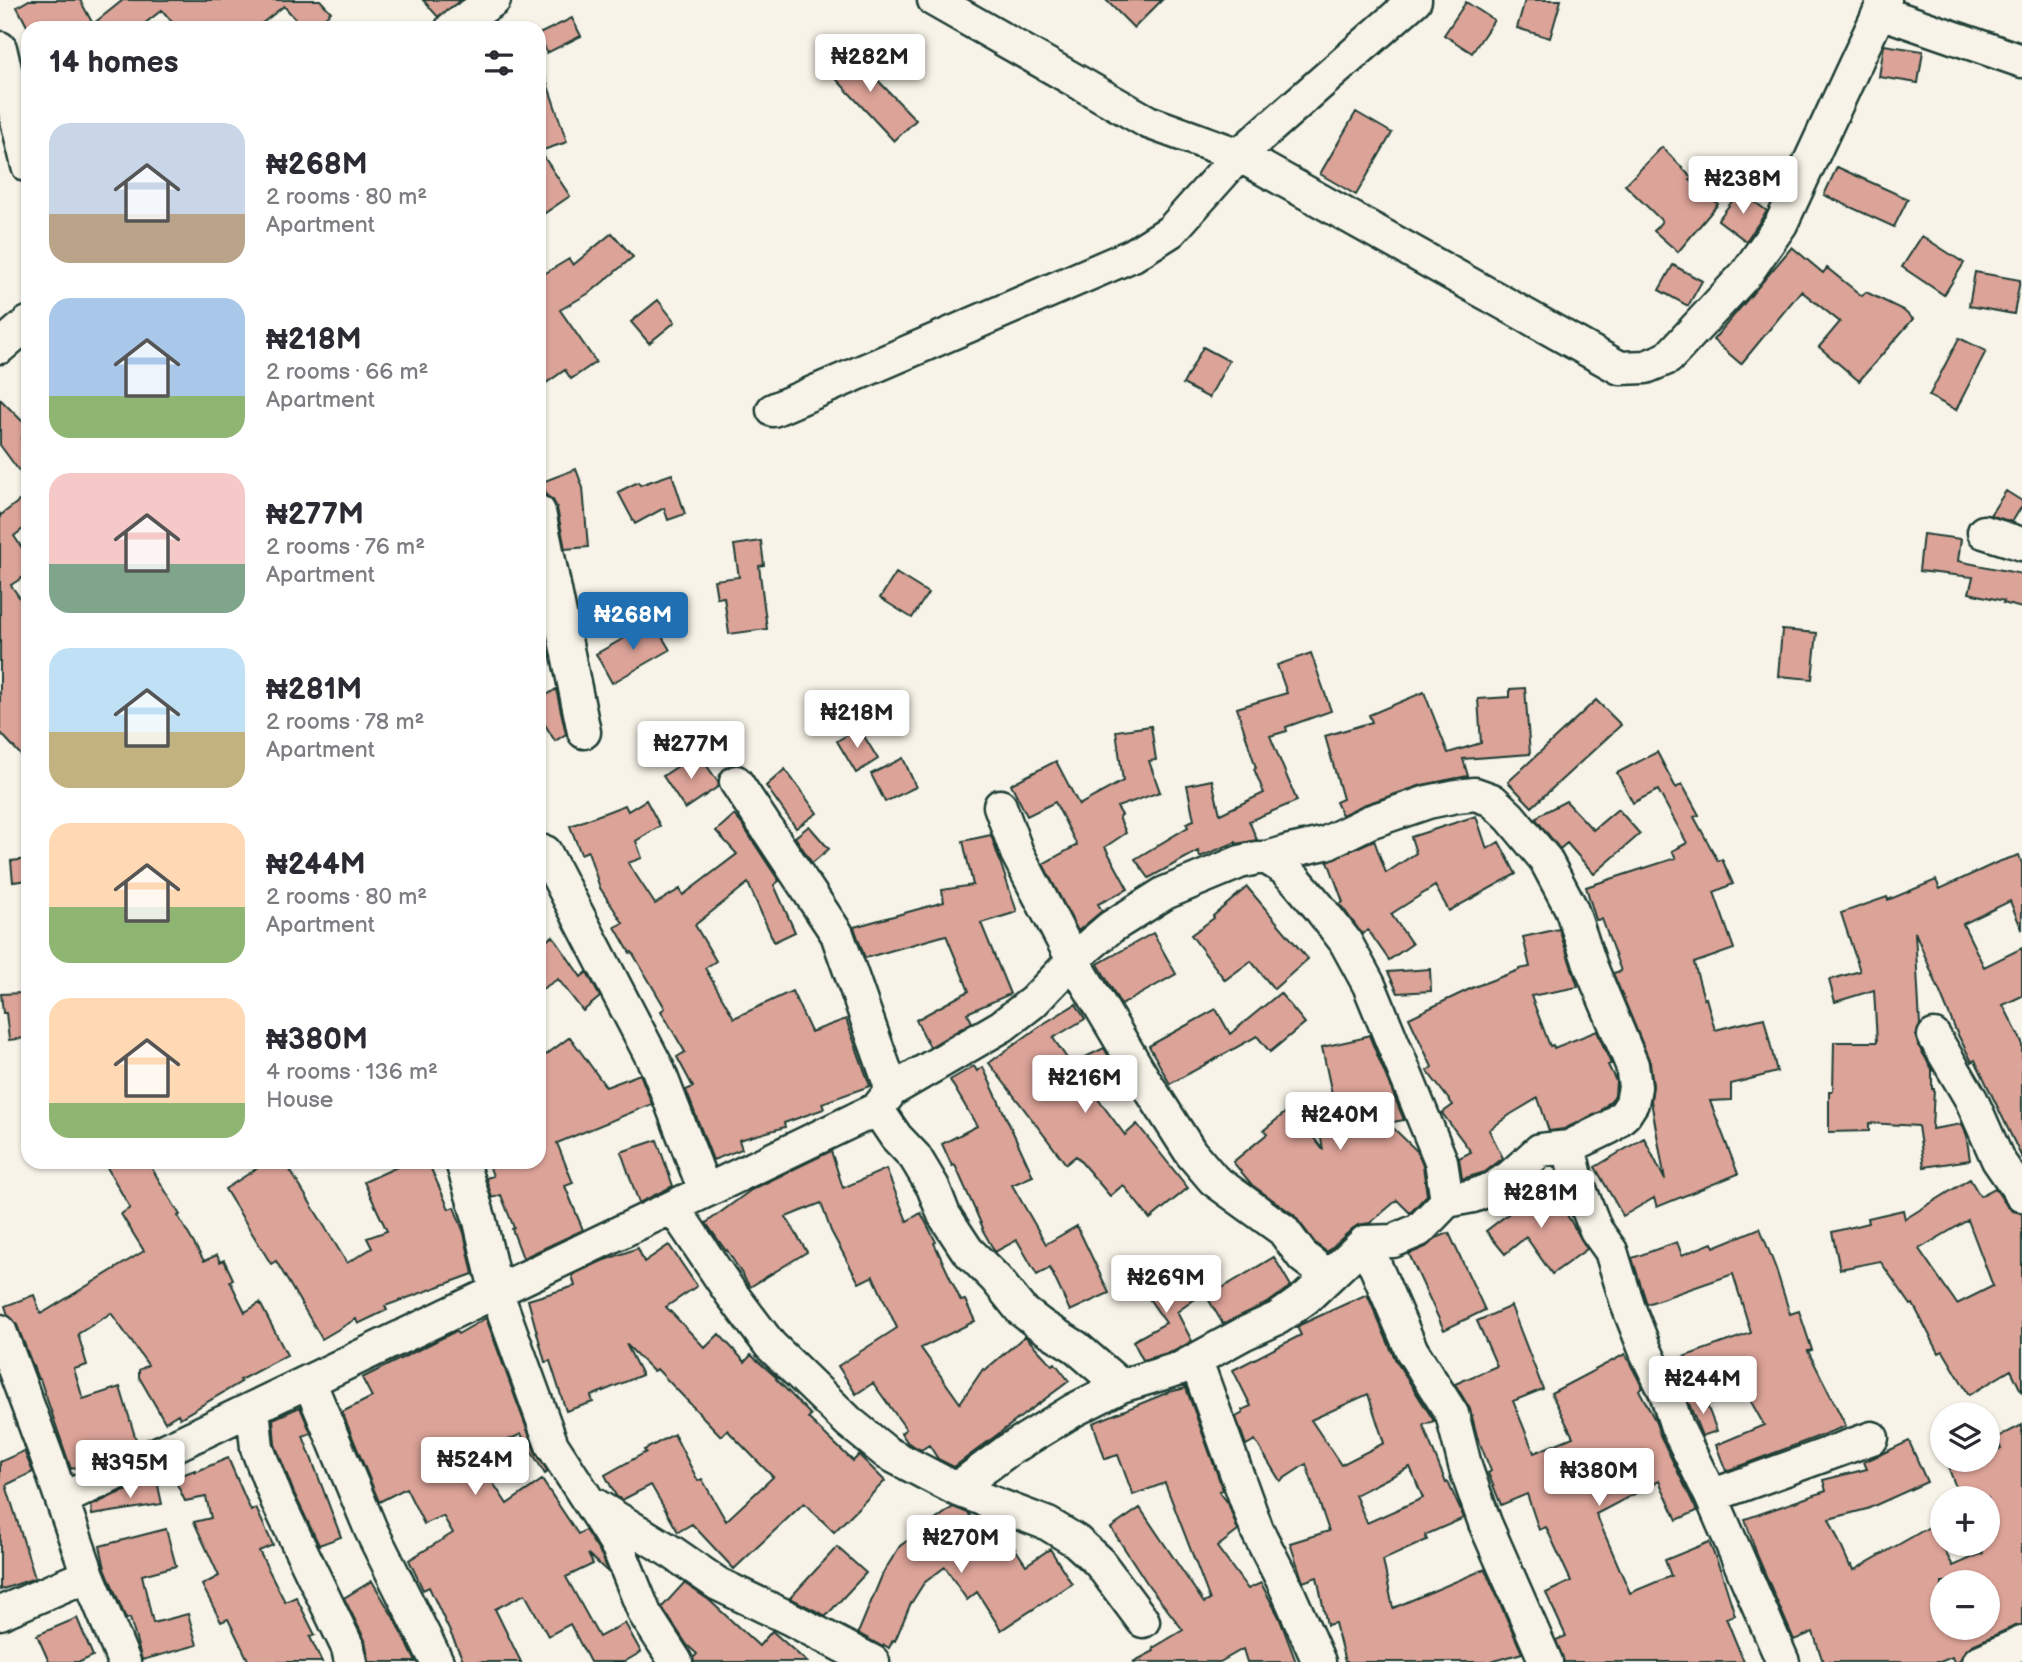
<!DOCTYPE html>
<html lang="en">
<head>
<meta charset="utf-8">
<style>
  :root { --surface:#fff; --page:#f2f2f3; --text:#2b2b33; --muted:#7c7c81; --accent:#1f6fb2 }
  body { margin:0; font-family:"Balsamiq Sans",sans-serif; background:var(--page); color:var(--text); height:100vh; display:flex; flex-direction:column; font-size:26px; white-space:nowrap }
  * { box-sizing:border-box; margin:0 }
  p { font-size:23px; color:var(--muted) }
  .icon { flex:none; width:38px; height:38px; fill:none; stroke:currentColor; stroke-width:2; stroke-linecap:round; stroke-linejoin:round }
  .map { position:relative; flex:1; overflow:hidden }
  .side { position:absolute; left:21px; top:21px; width:525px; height:1148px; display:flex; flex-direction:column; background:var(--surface); border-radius:21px; box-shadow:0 2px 5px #0004 }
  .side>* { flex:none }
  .fabs { position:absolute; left:1930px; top:1402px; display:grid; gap:14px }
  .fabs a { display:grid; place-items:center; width:70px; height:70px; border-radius:50%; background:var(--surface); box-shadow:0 2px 5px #0004; font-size:35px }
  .price { position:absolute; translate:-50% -60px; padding:0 16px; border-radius:7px; background:#fff; color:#222; font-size:23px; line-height:46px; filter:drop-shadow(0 2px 4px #0008) }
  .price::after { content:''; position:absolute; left:50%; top:42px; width:21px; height:16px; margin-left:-10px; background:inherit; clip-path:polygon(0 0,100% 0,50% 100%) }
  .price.on { background:var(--accent); color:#fff }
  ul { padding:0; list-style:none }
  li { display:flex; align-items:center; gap:21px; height:175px; padding:0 28px }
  li span { display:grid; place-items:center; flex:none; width:196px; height:140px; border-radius:21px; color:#555 }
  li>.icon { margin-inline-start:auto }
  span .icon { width:84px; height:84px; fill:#fffc; stroke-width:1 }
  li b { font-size:30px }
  h2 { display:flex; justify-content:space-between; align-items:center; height:84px; padding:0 28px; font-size:30px }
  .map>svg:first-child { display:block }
  .building { fill:#dca398; stroke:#1f3d34; stroke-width:2; fill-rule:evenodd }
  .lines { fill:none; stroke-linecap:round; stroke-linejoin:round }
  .minor-casing { stroke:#1f3d34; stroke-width:37 }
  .minor { stroke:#f7f3e8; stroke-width:32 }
</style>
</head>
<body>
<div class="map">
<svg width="2022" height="1662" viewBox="0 0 2022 1662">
  <rect width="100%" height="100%" fill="#f7f3e8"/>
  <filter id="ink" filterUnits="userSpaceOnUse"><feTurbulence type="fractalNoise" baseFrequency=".0143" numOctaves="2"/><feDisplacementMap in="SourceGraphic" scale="14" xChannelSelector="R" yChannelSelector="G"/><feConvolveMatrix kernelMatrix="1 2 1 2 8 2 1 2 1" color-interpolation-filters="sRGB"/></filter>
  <g filter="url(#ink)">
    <!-- building -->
    <path class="building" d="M29,0H80L93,24L123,0H320L331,12L312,28H303L284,6L256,28H177L162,10L139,28H28L17,7Z
      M423,0H461L438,17Z
      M1106,0H1162L1134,28Z
      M1525,0H1561L1550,38L1517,28Z
      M1466,2L1494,20L1472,53L1444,35Z
      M572,18L581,36L547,53L539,34Z
      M1884,45L1923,51L1918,83L1879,77Z
      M845,46L916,120L894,141L824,66Z
      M539,68H542L567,142L540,151L570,196L539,217Z
      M1356,112L1392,133L1356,195L1320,174Z
      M1662,147L1692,178L1690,180L1718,204L1678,252L1654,231L1662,221L1625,185Z
      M1837,167L1908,199L1894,227L1824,195Z
      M1740,191L1767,211L1746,241L1718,220Z
      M612,233L633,257L591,292L560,310L596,362L571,379L565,370L539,388V277L569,259L573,265Z
      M1922,236L1964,263L1944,295L1902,267Z
      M1792,247L1823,273L1827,268L1862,296L1866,292L1903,310L1913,319L1859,381L1819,347L1840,322L1801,291L1741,364L1713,340Z
      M1673,265L1702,281L1688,306L1659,290Z
      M1975,272L2020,280L2014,314L1969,306Z
      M658,300L675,322L649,343L631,322Z
      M1959,338L1986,351L1956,410L1929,396Z
      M1203,347L1229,361L1209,398L1183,384Z
      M0,399L28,427V432L21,439L28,448V483L0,445Z
      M576,469L583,488L588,547L565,549L557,508L553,500L547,496L542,482Z
      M672,474L685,514L668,520L664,508L635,524L618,492L638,482L640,485Z
      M2006,491L2022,501V506L2012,522L1990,515Z
      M28,494V525L14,536L28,557V574L11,585L28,610V763L0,732V514L1,515Z
      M1923,534L1961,539L1958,561L2022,574V608L2003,603L2004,601L1969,593L1973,577L1919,571Z
      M761,541L764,565L759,566L767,629L729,634L724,597L717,598L714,580L739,577L734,545Z
      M896,573L928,593L912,618L880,598Z
      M653,622L670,650L612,683L596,654Z
      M1782,630L1817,633L1812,679L1778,676Z
      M1311,653L1331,711L1286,727L1287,731L1270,736L1297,801L1249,821L1257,840L1236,844V842L1200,857L1198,851L1149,878L1135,859L1188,827L1186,823L1194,820L1187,785L1212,780L1220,814L1264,793L1254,769L1256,768L1237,708L1287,693L1277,665Z
      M1525,688L1530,754L1463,759L1468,776L1422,785L1363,805L1342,815L1336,802L1343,799L1325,736L1372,722L1369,715L1424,692L1448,753L1481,743L1478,699L1510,697V689Z
      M556,689L566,734L555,741L539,715V700Z
      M1596,700L1621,725L1532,807L1508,782Z
      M1151,726L1156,760L1149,761L1160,792L1117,807L1122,815L1119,817L1126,833L1105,847L1128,889L1098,904L1102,911L1078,931L1043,864L1077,845L1055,802L1027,816L1011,784L1056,761L1079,805L1123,781L1116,731Z
      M859,728L878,759L856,773L837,741Z
      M1657,752L1676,788L1682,784L1699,815L1694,817L1718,861L1722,859L1733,884L1714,892L1734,949L1694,963L1704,999L1706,998L1715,1030L1764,1018L1777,1072L1731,1084V1100L1710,1101L1738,1174L1657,1207L1654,1198L1623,1216L1595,1167L1644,1138L1665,1180L1651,1101L1653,1085L1650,1062L1613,973L1621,971L1602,919L1596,920L1586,887L1676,858L1672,851L1687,843L1658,790L1633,803L1617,773Z
      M698,753L718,782L719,786L685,809L663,776Z
      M903,758L916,787L885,802L871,774Z
      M785,769L817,813L796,828L766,786Z
      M646,800L660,826L636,841L642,858L628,863L655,904L680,889L683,895L737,854L716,831L734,815L741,823L779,881L774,885L795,932L774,942L748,883L695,925L716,961L705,968L734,1018L792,991L811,1032L846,1019L870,1086L822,1103L824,1109L784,1123L785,1127L739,1140L742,1149L713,1160L686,1090L693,1087L677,1057L685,1052L661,1011L665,1008L632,952L630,953L615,927L623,923L600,888L588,851L581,854L570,826L625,805L628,811Z
      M1566,801L1593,830L1618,809L1640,834L1594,874L1567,843L1560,849L1536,819L1541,814Z
      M1476,816L1487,849L1499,842L1516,874L1449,911L1435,886L1391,914L1412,944L1389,960L1368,930L1362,934L1340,904L1343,902L1328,861L1374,840L1386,873L1416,853L1411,837Z
      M809,826L829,849L812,863L795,837Z
      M991,835L1017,912L981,923L1010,994L967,1013L972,1022L930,1047L916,1020L969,991L946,935L865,958L854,927L944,902L942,890L973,885L963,841Z
      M2019,855L2022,864V930L2010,901L1963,924L1984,967L2022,948V996L2003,1005L2022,1042V1158L1975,1060L1972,1062L1956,1031L1915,932L1920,1025L1916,1037L1918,1045L1932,1069V1089H1934L1932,1129L1962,1124L1966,1133L1970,1160L1924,1167L1918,1126L1869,1123V1131L1829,1132V1091H1833L1834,1042H1877L1874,990L1835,1002L1829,980L1860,971L1841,913L1887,897L1888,900L1936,880L1940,889L1998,862Z
      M28,859V880L13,882L11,861Z
      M1247,887L1308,959L1274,989L1251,961L1225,980L1191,935L1214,918L1213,916Z
      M1559,929L1578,987L1531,996L1550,1046L1553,1045L1554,1048L1597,1031L1611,1064L1608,1065L1616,1081L1615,1096L1600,1112L1564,1129L1549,1131L1538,1098L1511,1114L1489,1130L1503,1158L1485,1172L1462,1179L1459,1158L1471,1152L1442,1113L1453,1105L1427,1071L1432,1067L1409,1018L1474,987L1519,970V969L1530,967L1523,937Z
      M1153,933L1176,974L1121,1005L1098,964Z
      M553,936L581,977L587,972L600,997L583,1011L558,979L539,991V946Z
      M1430,969L1431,991L1398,993L1388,972Z
      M22,993L25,1038L9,1040L6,1013H3L1,994Z
      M1280,993L1305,1023L1270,1052L1257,1036L1170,1084L1149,1046L1216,1009L1230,1034Z
      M1076,1004L1085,1019L1053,1038L1071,1064L1104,1048L1120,1076L1092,1091L1125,1135L1137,1124L1188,1188L1150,1219L1123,1185L1110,1196L1076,1156L1066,1164L989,1063L1043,1024Z
      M1369,1035L1404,1120L1388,1123L1417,1151L1423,1166L1427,1195L1410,1213L1397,1200L1370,1223L1358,1225L1352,1229L1327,1252L1316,1244L1294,1215L1252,1185L1233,1162L1267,1134L1264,1130L1291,1108L1323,1150L1315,1102L1333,1099L1322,1047L1363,1038V1037Z
      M570,1037L606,1087L640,1074L652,1104L557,1143L573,1183L565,1186L583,1230L523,1258L512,1229L514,1228L501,1195L492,1198L486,1178L493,1176L488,1162H539V1060Z
      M974,1066L977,1071L983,1067L1033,1176L1012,1185L1046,1244L1077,1226L1109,1293L1070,1311L1050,1268L1037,1275L1017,1240L995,1252L982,1229L983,1228L955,1165L952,1166L942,1144L977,1126L950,1080Z
      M657,1140L673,1186L639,1203L621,1152Z
      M831,1151L843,1188L886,1169L907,1221L921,1213L936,1242L934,1243L961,1301L965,1300L975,1321L921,1348L960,1403L983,1369L985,1370L1025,1336L1052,1365L1055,1363L1069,1381L954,1467L938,1459L929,1445L921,1450L908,1443L901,1433L906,1429L873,1383L856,1394L838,1366L897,1328L873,1276L859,1283L831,1231L821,1203L786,1217L807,1252L750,1287L727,1250L726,1251L706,1223L751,1190Z
      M104,1162H148L180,1215L178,1216L204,1261L217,1255L220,1262L224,1260L233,1279L230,1281L245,1312L260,1303L287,1355L240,1380L241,1382L180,1418L178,1414L165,1422L139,1377V1370L148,1365L111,1313L78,1334L87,1365L74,1369L83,1399L120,1387L137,1443L105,1458L71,1469L40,1379H38L17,1325L8,1315L5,1306L34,1295L41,1314L144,1251L121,1214L130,1208Z
      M267,1162H285L347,1263L372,1248L367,1238L387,1231L364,1182L408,1162H428L449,1209L454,1207L464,1233L473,1274L385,1306L387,1310L358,1324L356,1319L322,1339L276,1261L271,1264L225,1189Z
      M1970,1179L1980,1196L1995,1188L2007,1206L2013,1211L2021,1213L2022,1216V1393L2011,1370L1969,1395L1943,1351L1939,1353L1913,1304L1911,1305L1880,1261L1840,1269L1832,1232L1869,1223L1868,1218L1903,1210L1905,1219ZM1968,1220L1993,1286L1957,1304L1919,1249Z
      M1547,1184L1565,1207L1563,1208L1587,1249L1552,1274L1526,1237L1505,1254L1486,1231Z
      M1760,1228L1776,1269L1790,1314L1799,1311L1812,1350L1808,1351L1846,1426L1726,1471L1716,1445L1764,1425L1735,1373L1690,1388L1680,1358L1751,1333L1733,1274L1647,1304L1632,1258L1677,1242L1682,1255L1712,1243L1714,1247Z
      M1449,1233L1485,1310L1444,1330L1409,1254L1426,1247L1436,1238Z
      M669,1245L697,1286L666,1307L705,1348L719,1334L745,1362L751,1355L777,1378L776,1379L811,1415L808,1418L853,1461L859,1455L885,1481L834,1532L804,1503L734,1569L692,1524L678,1532L651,1485L622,1500L616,1496L605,1475L646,1452L644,1450L674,1434L698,1481L702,1479L726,1521L773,1477L727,1430L721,1436L657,1369L653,1371L626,1344L642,1375L591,1396L593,1402L566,1411L550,1361L545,1362L528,1300L575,1286L572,1275L602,1261L638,1248L644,1262Z
      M1274,1257L1291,1286L1269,1302L1223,1324L1207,1297Z
      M1171,1265L1195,1299L1177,1312L1192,1341L1174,1351L1143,1360L1133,1341L1166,1323L1140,1286Z
      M1367,1294L1396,1361L1434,1421L1423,1425L1446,1483L1448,1482L1464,1518L1425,1535L1427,1540L1383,1560L1393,1608L1485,1569L1522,1653L1491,1662H1345L1335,1623L1327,1625L1317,1577L1303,1582L1290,1543L1329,1531L1306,1464L1280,1481L1255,1440L1246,1445L1236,1417L1243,1413L1242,1410L1251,1406L1233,1370L1301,1335L1297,1327L1302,1324ZM1368,1394L1384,1443L1341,1465L1311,1420ZM1410,1467L1423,1498L1367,1523L1355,1495Z
      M1511,1306L1543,1389L1513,1401L1534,1453L1573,1437L1551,1393L1625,1354L1643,1388L1639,1390L1655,1420L1660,1435L1697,1511L1677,1520L1659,1481L1596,1514L1630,1593L1671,1576L1665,1560L1709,1542L1721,1571L1735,1615L1726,1618L1744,1662H1564L1556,1640L1566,1636L1546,1593L1571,1581L1546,1527L1539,1530L1527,1494L1501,1505L1488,1473L1491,1471L1477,1436L1470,1409L1455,1384L1497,1366L1477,1321Z
      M486,1318L535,1451L548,1472L545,1474L521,1434L490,1449L493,1455L480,1463L507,1504L542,1480L578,1534L585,1530L602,1556L609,1573L588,1554L593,1564L566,1577L599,1637L625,1623L641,1652L624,1662H590L570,1624L548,1636L525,1594L495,1609L521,1662H464L429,1587L423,1590L409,1560L453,1533L443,1516L424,1524L406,1488L379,1502L342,1412L372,1397L362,1378L456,1331L458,1334Z
      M1186,1388L1223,1490L1219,1491L1228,1503L1238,1531L1217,1547L1248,1589L1261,1583L1279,1617L1296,1662H1247L1243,1649L1220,1662H1133L1154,1651L1153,1648L1183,1630L1149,1586L1111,1528L1140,1508L1204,1603L1210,1600L1165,1483L1133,1495L1118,1455L1105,1459L1093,1423L1169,1392Z
      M1703,1395L1717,1431L1702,1436L1688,1401Z
      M300,1407L311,1433L303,1436L341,1537L319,1545L294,1493L275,1444L273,1419Z
      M2022,1425V1625L2015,1626L1972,1645L1964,1652L1959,1662H1954L1952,1657L1940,1662H1823L1813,1632L1794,1640L1757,1555L1745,1519L1826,1491L1823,1480L1867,1469L1864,1462L1909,1441L1927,1482L1867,1509L1829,1519L1850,1566L1852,1565L1854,1570L1931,1526L1953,1566L1983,1553L1979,1544H1988V1498H1960L1949,1469L1974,1460H1988V1454L2001,1449L1996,1438ZM1942,1582H1988V1628H1942Z
      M24,1451L33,1472L6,1485L35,1578L0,1590V1462Z
      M228,1458L251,1511L256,1508L273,1545L259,1551L285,1602L296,1597L315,1635L310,1637L322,1662H249L228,1619L221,1622L202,1585L219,1576L194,1522L211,1518L206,1497L185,1501L174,1478L195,1470V1472Z
      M157,1481L162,1504L92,1515L91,1506L116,1494Z
      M953,1507L968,1513L989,1542L1004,1532L1026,1565L1050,1549L1072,1584L1001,1630L977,1592L967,1600L945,1567L924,1583L910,1605L895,1641L893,1640L889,1648L884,1645L883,1647L858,1633L883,1573L900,1546Z
      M166,1529L176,1566L142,1575L153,1623L188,1614L197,1645L142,1660L130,1618L126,1619L105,1568L100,1546Z
      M837,1547L866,1573L826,1616L790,1598Z
      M372,1581L398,1625L416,1662H369L365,1640L344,1598Z
      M684,1583L709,1600L759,1646L772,1631L807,1662H694L693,1658L697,1654L687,1645L662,1607Z
      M77,1618L93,1656L80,1662H49L37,1635Z"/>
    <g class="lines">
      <!-- minor casing -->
      <g class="minor-casing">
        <path id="minor" d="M934,0L1148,122L1239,155L1620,368L1646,367L1668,358L1746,274L1781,224L1885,0
          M1880,12L2022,61
          M452,28L494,0
          M0,48L28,166
          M0,347L28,323
          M773,410L1133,255L1171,231L1239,155L1415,0
          M539,512L584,732
          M1984,532L2022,544
          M736,782L837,934L892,1090
          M1000,806L1017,853L1073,960L1143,1078L1191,1153L1214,1180L1283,1230L1303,1257L1328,1276
          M545,852L658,1069L705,1191
          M1267,858L1283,868L1296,880L1318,906L1345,941L1369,985L1441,1161L1447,1201
          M1934,1036L1971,1099L1998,1160L2022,1195
          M877,1109L896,1137L915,1157L933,1187L944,1215L967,1250L996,1279L1021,1310L1042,1326L1076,1347L1121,1386
          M1569,1147L1578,1184L1596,1230L1611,1251L1628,1306L1646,1352L1666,1393L1677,1427L1711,1496L1783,1662
          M462,1162L480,1221L496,1291L552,1445L618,1547L645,1614L676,1662
          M673,1207L730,1292L770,1345L849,1422L887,1453L956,1489L1048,1524L1076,1541L1099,1562L1143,1621
          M1365,1242L1412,1351L1452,1414L1466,1469L1485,1523L1546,1662
          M0,1331L47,1457L88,1575L124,1662
          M1196,1361L1257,1530L1283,1581L1319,1662
          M309,1381L371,1530L437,1662
          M253,1408L257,1448L277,1500L348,1648L351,1662
          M1711,1496L1872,1438
          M63,1499L877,1109L892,1090L1002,1026L1033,1002L1078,955L1111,927L1165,893L1240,862L1257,858H1267L1290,851L1326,843L1369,822L1428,802L1457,796L1475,794L1492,800L1510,817L1545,859L1571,908L1591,967L1632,1065L1635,1087L1632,1103L1625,1114L1610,1127L1569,1147L1540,1150L1510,1177L1493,1188L1473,1196L1447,1201L1419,1230L1393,1241L1365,1242L1306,1298L1278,1318L1243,1334L1181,1368L1121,1386L1074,1410L1007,1451L956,1489
          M595,1505L673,1553L718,1584L791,1619L873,1662
          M0,1613L88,1575
          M1979,1662L2022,1643"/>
      </g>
      <!-- minor -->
      <use href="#minor" class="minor"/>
    </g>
  </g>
</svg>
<div class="fabs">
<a><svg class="icon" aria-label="layers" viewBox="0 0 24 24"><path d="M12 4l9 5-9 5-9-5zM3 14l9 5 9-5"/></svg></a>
<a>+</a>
<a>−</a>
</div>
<b class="price" style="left:870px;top:94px">₦282M</b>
<b class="price" style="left:1743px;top:216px">₦238M</b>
<b class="price on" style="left:633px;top:652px">₦268M</b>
<b class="price" style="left:857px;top:750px">₦218M</b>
<b class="price" style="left:691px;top:781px">₦277M</b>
<b class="price" style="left:1085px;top:1115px">₦216M</b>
<b class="price" style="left:1340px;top:1152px">₦240M</b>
<b class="price" style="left:1541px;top:1230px">₦281M</b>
<b class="price" style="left:1166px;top:1315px">₦269M</b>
<b class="price" style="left:1703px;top:1416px">₦244M</b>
<b class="price" style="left:475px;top:1497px">₦524M</b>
<b class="price" style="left:130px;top:1500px">₦395M</b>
<b class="price" style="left:1599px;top:1508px">₦380M</b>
<b class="price" style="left:961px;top:1575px">₦270M</b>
<section class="side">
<h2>14 homes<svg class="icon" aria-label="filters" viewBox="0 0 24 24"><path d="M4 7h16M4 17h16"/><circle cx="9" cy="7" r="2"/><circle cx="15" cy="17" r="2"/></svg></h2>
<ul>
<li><span style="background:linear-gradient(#c9d6e8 65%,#b9a48a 0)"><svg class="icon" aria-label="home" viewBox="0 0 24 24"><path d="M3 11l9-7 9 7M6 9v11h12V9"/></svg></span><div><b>₦268M</b><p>2 rooms · 80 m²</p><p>Apartment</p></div></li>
<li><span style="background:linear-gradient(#a9c7e8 70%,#8fb573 0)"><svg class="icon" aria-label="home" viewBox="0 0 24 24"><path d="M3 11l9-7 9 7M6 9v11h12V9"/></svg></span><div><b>₦218M</b><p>2 rooms · 66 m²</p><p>Apartment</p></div></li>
<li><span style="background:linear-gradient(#f6c9c9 65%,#7fa58c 0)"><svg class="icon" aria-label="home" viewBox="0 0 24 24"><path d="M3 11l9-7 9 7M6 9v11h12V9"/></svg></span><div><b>₦277M</b><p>2 rooms · 76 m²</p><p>Apartment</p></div></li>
<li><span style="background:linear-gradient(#bfe0f5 60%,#c2b280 0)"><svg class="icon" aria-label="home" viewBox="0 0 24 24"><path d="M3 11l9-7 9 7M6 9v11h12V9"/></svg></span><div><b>₦281M</b><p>2 rooms · 78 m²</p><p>Apartment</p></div></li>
<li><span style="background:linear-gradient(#ffd9b3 60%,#8fb573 0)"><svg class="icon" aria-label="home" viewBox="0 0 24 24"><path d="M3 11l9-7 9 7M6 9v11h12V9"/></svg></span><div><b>₦244M</b><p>2 rooms · 80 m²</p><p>Apartment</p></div></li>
<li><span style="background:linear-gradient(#ffd9b3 75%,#8fb573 0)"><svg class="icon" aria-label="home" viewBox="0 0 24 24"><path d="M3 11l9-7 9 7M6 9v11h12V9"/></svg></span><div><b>₦380M</b><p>4 rooms · 136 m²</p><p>House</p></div></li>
</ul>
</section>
</div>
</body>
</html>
